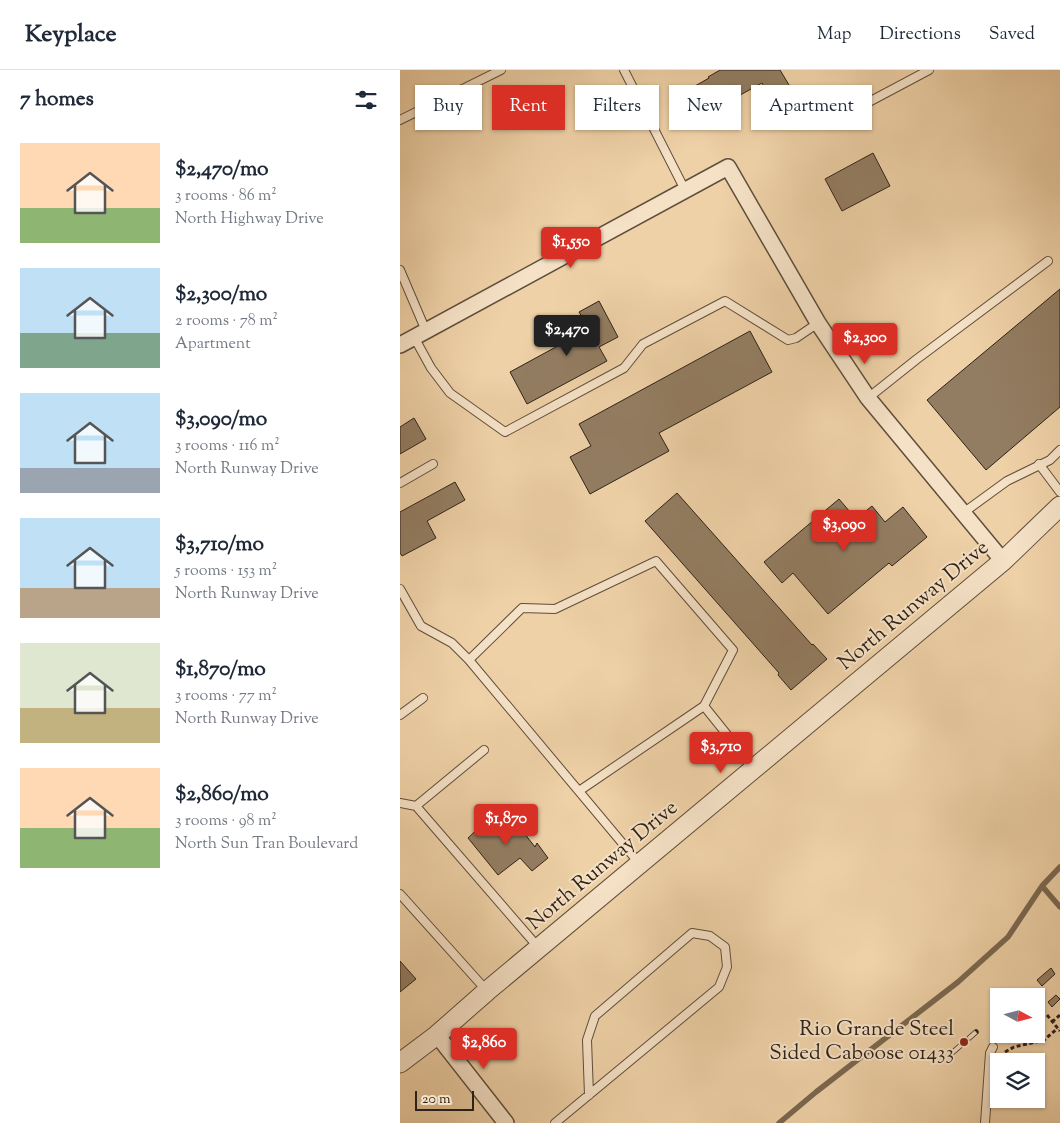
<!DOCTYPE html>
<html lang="en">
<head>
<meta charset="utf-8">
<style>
  :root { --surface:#fff; --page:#f2f2f3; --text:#1f2937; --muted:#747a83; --line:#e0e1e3; --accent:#d93025 }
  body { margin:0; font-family:"Sorts Mill Goudy",serif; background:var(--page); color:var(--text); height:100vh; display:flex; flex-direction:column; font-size:19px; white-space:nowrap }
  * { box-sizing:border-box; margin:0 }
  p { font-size:16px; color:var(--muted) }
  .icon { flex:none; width:28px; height:28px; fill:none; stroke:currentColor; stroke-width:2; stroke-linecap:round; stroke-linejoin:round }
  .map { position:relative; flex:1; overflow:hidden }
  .side { display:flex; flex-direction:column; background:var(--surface); width:400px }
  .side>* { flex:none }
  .top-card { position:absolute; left:15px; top:15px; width:475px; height:45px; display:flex; gap:10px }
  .needle { width:32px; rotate:97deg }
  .tools { position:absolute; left:590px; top:918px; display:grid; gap:10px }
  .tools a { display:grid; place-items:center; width:55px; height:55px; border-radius:0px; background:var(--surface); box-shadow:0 1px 4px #0004; font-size:25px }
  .scale { position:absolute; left:15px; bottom:12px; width:59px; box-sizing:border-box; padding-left:5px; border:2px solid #2f2218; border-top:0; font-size:14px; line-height:18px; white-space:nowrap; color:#2f2218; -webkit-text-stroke:4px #f5e1c6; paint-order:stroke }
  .price { position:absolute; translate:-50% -42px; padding:0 11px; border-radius:5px; background:var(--accent); color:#fff; font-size:16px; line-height:32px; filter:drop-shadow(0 1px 2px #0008) }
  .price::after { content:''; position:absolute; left:50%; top:30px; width:15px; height:11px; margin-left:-8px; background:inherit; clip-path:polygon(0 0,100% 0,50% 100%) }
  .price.current { background:#222; color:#fff }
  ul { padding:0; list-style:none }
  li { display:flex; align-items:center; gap:15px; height:125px; padding:0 20px }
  li span { display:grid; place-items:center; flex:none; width:140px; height:100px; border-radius:0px; color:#555 }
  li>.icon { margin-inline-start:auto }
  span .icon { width:60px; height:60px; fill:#fffc; stroke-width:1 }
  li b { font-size:21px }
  h2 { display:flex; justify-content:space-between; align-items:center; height:60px; padding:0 20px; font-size:21px }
  .tag { padding:0 18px; border-radius:0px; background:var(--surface); box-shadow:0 1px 4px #0004; font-size:18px; line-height:45px }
  .tag.current { background:var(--accent); color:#fff }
  header { display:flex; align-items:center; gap:30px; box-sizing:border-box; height:70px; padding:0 25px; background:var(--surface); border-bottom:1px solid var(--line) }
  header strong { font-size:24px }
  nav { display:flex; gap:28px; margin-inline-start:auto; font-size:18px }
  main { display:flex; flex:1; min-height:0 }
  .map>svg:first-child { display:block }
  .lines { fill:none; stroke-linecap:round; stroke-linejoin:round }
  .stream { stroke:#7b6850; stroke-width:5.5 }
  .building { fill:#937d62; stroke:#2f2218 }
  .service-casing { stroke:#5f4e3c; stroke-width:10 }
  .minor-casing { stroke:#5f4e3c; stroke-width:18 }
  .tertiary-casing { stroke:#5f4e3c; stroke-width:21 }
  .path { stroke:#2f2218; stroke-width:3; stroke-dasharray:4 2.5; stroke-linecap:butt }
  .service { stroke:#f5e1c6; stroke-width:8 }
  .minor { stroke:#f5e1c6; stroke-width:15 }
  .tertiary { stroke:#f5e1c6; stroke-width:19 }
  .rail-casing { stroke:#2f2218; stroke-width:5.5 }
  .rail { stroke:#f5e1c6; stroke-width:4; stroke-dasharray:11; stroke-linecap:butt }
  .poi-dot { fill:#8f2418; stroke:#f5e1c6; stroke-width:2 }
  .labels { text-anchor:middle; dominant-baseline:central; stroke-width:4; stroke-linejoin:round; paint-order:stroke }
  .street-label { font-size:21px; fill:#2f2218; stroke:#f5e1c6 }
  .poi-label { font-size:21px; fill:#2f2218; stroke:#f5e1c6; text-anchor:end }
</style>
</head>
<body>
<header>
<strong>Keyplace</strong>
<nav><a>Map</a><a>Directions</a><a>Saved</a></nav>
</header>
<main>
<section class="side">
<h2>7 homes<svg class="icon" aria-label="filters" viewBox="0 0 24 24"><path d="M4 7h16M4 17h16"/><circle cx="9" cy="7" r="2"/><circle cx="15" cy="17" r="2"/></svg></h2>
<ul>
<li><span style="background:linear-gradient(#ffd9b3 65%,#8fb573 0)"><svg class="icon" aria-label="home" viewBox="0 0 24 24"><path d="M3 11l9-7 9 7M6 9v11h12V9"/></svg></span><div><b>$2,470/mo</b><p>3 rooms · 86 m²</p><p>North Highway Drive</p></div></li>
<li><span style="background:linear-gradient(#bfe0f5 65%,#7fa58c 0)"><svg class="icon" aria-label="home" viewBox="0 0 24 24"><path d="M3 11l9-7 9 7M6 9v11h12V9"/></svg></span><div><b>$2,300/mo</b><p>2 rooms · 78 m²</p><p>Apartment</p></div></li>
<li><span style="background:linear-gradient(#bfe0f5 75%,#9aa5b1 0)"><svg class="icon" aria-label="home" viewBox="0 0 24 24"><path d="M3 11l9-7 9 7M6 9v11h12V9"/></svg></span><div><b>$3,090/mo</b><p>3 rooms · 116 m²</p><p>North Runway Drive</p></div></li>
<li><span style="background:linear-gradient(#bfe0f5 70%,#b9a48a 0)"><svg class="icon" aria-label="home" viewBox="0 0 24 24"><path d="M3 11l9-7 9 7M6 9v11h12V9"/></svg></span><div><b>$3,710/mo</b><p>5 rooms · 153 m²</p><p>North Runway Drive</p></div></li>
<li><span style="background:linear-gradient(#dfe7d0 65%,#c2b280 0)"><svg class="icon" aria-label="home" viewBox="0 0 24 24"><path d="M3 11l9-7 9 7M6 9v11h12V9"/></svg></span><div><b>$1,870/mo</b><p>3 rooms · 77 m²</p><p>North Runway Drive</p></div></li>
<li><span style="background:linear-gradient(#ffd9b3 60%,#8fb573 0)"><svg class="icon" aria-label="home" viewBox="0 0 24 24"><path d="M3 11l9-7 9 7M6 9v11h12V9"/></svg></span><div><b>$2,860/mo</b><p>3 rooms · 98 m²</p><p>North Sun Tran Boulevard</p></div></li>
</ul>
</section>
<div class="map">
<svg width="660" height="1053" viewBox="0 0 660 1053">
  <rect width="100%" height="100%" fill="#efd1a7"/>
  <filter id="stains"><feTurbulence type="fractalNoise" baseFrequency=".004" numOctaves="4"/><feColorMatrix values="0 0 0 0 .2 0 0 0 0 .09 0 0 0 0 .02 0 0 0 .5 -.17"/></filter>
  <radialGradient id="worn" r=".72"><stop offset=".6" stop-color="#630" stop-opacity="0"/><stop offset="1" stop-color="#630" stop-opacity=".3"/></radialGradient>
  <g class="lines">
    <!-- stream -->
    <path class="stream" d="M642,816L660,837
      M379,1053L416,1022L558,912L608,867L642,816L660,797"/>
  </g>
  <!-- building -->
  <path class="building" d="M320,0H380L389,15L369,26L362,13L302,46L288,20L309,8L308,7Z
    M473,83L490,116L442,141L425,109Z
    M660,219V337L586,400L527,330Z
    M199,231L218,267L199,277L207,291L127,334L110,302L189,259L179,242Z
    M350,261L372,302L259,363L269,381L190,424L170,387L191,376L179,354Z
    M14,348L26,369L0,384V357Z
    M55,412L65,430L27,451L36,468L2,486L0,483V442Z
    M277,423L412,575L413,574L427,589L391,620L378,605L379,603L245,451Z
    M439,429L456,449L472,436L485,452L503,437L527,467L492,496L489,493L428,544L393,503L382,513L364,492Z
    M110,745L135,777L137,773L148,788L132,801L120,788L98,805L68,768L86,751L92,759Z
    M0,891L16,909L0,922Z
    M651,898L655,904L642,916L637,910Z
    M656,925L660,929L652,937L648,932Z"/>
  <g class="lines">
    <!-- service casing -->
    <g class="service-casing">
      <path id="service" d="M224,0L285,120
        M0,50L101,0
        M406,53L448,38L465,34L529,0
        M0,200L26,261
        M14,267L31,298L50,323L105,362L224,298L243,274L325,231L388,270L396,268L418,253
        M468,328L517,289L648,191
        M639,394L660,422
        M0,413L33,394
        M563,443L607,411L650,390L660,380
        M0,519L21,556L52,573L69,590
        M0,645L23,628
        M84,680L16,736L138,877
        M179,721L304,636
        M0,733L16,736
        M239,793L69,590L122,538L155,539L256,491L333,580L304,636L353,697
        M0,824L87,921
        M155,1053L319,917L327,897L325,877L310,866L292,863L195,946L187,970L189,1025
        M585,1053L590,983L593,977"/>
    </g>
    <!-- minor casing -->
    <g class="minor-casing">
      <path id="minor" d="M0,275L328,97L418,253L468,328L603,491
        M37,965L106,1053"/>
    </g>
    <!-- tertiary casing -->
    <g class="tertiary-casing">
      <path id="tertiary" d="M0,993L37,965L87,921L603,491L660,436"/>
    </g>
    <!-- path -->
    <path class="path" d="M647,945L660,961
      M652,952L660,945
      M605,982L614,977L644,970L658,958"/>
    <!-- service -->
    <use href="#service" class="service"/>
    <!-- minor -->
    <use href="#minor" class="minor"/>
    <!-- tertiary -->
    <use href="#tertiary" class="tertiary"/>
    <!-- rail casing -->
    <g class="rail-casing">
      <path id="rail" d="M552,983L576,962"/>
    </g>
    <!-- rail -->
    <use href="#rail" class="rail"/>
  </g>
  <!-- markers -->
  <circle class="poi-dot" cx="564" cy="972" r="5"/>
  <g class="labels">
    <!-- street labels -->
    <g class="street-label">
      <text transform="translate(514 536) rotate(-40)">North Runway Drive</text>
      <text transform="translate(203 796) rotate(-40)">North Runway Drive</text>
    </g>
    <!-- poi labels -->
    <g class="poi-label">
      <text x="554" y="960">Rio Grande Steel<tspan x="554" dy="24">Sided Caboose 01433</tspan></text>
    </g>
  </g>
  <rect width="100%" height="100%" filter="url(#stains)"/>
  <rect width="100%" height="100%" fill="url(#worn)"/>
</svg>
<div class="tools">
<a><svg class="needle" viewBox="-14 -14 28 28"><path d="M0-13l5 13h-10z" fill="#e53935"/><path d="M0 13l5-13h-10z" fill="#747a83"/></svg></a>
<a><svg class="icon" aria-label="layers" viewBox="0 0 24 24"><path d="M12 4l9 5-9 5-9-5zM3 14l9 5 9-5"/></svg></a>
</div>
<div class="scale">20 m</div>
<b class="price" style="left:171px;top:199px">$1,550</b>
<b class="price current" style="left:167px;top:287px">$2,470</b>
<b class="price" style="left:465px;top:295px">$2,300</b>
<b class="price" style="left:444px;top:482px">$3,090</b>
<b class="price" style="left:321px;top:704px">$3,710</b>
<b class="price" style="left:106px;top:776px">$1,870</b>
<b class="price" style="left:84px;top:1000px">$2,860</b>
<div class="top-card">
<a class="tag">Buy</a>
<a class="tag current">Rent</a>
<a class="tag">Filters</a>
<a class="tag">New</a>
<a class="tag">Apartment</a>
</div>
</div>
</main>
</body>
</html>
